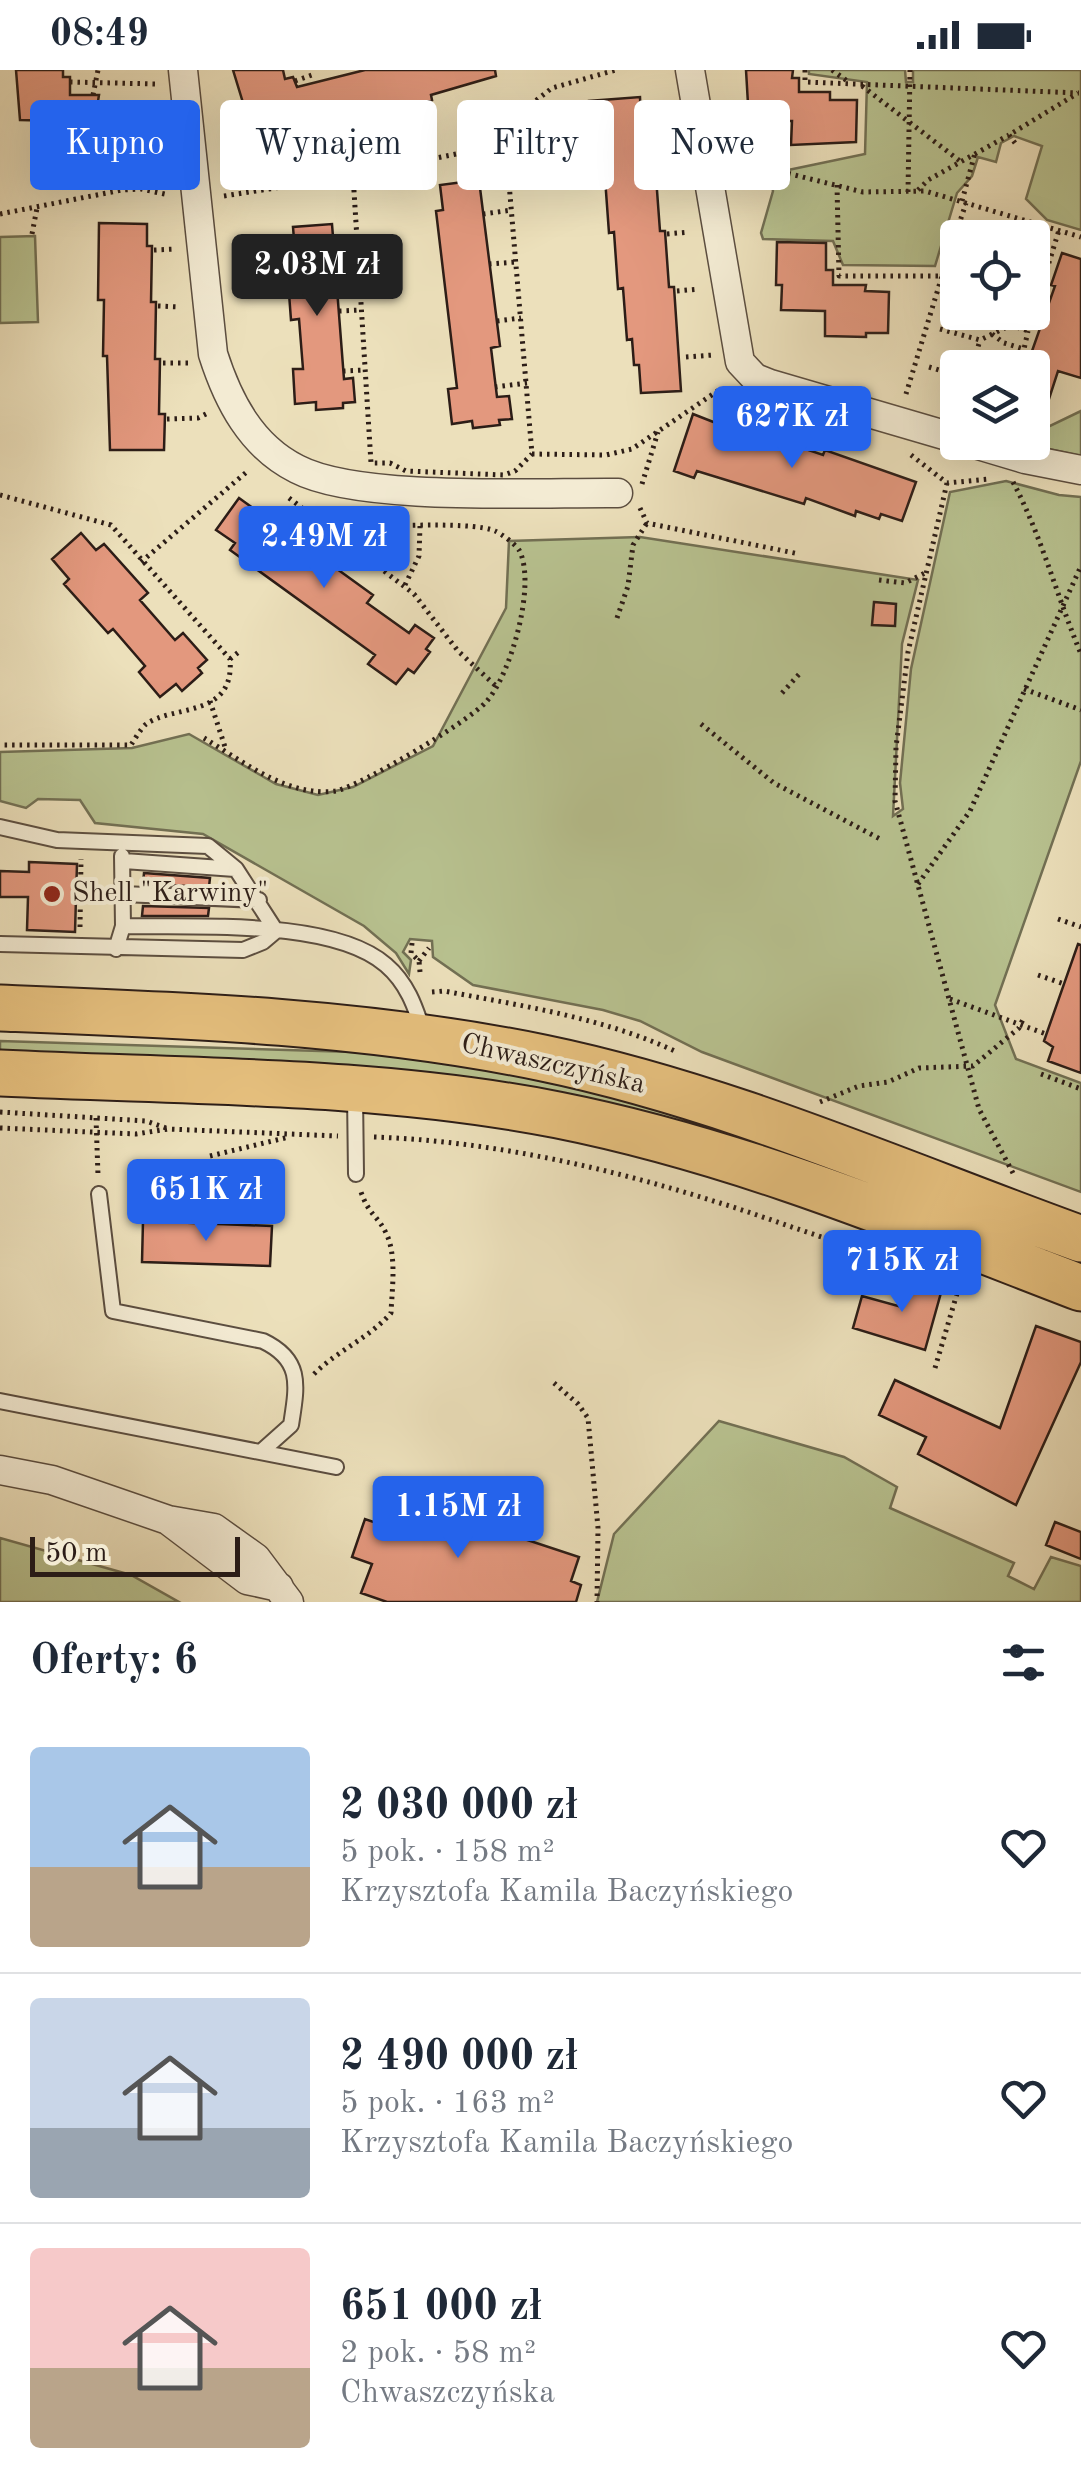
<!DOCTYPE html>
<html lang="pl">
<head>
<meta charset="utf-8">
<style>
  :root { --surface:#fff; --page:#f2f2f3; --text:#1f2937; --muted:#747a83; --line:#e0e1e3; --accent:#2563eb }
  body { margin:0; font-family:"Old Standard TT",serif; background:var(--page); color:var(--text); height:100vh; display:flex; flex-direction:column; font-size:38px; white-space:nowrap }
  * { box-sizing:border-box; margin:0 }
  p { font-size:32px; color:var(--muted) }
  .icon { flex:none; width:55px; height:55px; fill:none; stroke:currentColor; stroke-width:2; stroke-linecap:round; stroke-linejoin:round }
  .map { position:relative; height:1532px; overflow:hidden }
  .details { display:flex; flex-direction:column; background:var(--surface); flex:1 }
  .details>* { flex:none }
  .top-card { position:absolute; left:30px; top:30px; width:1022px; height:90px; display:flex; gap:20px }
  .buttons { position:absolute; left:940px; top:150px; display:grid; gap:20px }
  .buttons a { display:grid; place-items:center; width:110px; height:110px; border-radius:10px; background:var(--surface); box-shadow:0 10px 40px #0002; font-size:50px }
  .scale { position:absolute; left:30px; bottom:25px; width:210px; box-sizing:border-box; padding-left:10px; border:5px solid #2c1d17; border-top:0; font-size:28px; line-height:35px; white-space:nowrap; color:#2c1d17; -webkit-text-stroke:8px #f3ebd3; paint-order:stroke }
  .price { position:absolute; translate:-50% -85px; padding:0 22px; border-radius:10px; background:var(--accent); color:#fff; font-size:32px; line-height:65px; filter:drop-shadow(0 2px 5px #0008) }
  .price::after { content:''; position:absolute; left:50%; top:60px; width:30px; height:22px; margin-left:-15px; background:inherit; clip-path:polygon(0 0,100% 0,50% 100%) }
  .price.selected { background:#222; color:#fff }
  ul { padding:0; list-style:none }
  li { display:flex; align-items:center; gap:30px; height:250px; padding:0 30px }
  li+li { border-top:2px solid var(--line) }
  li span { display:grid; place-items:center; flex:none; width:280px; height:200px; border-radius:10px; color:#555 }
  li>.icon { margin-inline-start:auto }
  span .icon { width:120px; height:120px; fill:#fffc; stroke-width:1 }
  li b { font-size:42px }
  h2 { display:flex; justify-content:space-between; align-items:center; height:120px; padding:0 30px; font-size:42px }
  .tag { padding:0 35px; border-radius:10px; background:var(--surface); box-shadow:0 10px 40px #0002; font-size:35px; line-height:90px }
  .tag.selected { background:var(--accent); color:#fff }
  .status { display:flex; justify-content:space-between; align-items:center; height:70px; padding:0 50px; background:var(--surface); direction:ltr }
  .status svg { height:28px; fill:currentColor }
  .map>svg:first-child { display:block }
  .green { fill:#b8c290; stroke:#727054; stroke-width:2.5 }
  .building { fill:#e3987e; stroke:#2c1d17; stroke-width:2.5 }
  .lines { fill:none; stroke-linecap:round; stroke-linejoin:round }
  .service-casing { stroke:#5c4e40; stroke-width:18 }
  .minor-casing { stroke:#5c4e40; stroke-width:31 }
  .primary-casing { stroke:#2c1d17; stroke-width:49 }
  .path { stroke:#2c1d17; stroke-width:5; stroke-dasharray:2.5 5; stroke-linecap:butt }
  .service { stroke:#f3ebd3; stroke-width:14 }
  .minor { stroke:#f3ebd3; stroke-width:28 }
  .primary { stroke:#e6c07e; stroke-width:45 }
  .poi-dot { fill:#8f2418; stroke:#f3ebd3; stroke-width:4 }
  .labels { text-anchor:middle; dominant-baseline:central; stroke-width:8; stroke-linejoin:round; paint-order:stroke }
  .poi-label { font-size:28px; fill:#2c1d17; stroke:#f3ebd3; text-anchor:start }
  .street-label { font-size:28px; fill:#2c1d17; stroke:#f3ebd3 }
</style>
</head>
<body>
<div class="status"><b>08:49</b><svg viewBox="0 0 49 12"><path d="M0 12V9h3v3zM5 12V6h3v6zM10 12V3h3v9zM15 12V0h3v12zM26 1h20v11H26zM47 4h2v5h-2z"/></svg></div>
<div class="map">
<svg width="1081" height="1532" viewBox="0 0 1081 1532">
  <rect width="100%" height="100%" fill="#ece0bb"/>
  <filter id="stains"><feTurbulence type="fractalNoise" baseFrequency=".002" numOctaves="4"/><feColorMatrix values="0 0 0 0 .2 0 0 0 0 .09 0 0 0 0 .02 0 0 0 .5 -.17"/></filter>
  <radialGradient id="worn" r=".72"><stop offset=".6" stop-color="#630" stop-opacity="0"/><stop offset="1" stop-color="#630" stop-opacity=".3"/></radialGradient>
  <!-- green -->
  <path class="green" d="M809,0H905L906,12H913V0H1081V160L1047,150L1026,129L1042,76L1014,66L1001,73L996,92L978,87L972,106L957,123L935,196L843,195L833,171L763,169L761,163L773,121L769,104L865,84L867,12L809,4Z
    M558,36L565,87L526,97L500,76Z
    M35,166L38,252L0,253V167Z
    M1081,341V386L1022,373L1032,372L1033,364Z
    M1006,411L1059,425L1081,427V691L995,935L1016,989L1081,1013V1122L702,982L640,951L603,940L473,915L433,887L432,871L410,869L403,882L411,890L409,904L396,883L364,856L203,764L95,753L80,730L38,729L26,738L0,731V682L132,678L189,664L276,714L318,725L353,717L433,676L506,538L509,471L640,467L918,510L902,574L893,746L903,739L900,713L911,599L950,422Z
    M0,971L419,984L652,1035L1081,1186V1201L791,1092L0,986Z
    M719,1351L844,1387L897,1417L890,1438L1014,1493L1008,1506L1034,1519L1051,1487L1081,1496V1532H597L614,1464Z
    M0,1468L131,1505L179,1532H0Z"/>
  <!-- building -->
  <path class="building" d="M16,0H63V7H70V25H99L98,31L127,32L126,73H103V78L61,77L62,51L20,50Z
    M233,0H283L285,9L293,7L297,17L365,0H495L496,6L431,25L432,30L377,46L378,50L305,72L298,48L257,60L250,34L244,36Z
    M746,0H793L792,8H799V22H830V30H857L856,72L791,75L792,51H749Z
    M640,27L641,50H646L650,107H656L660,161H665L669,217H674L681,321L641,323L639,295H634L632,269L627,270L623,218L618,219L614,162L609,163L605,108H600L596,52H590L589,31Z
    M479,110L500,276L491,278L497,327L509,326L512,349L499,350L500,355L473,358L472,351L452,354L448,319L457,318L436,141L443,140L440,115Z
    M99,153L147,154V176H152L151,232H156L155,289H160L159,344H165L164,380H110L107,286H103L104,230H98Z
    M332,154L344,309L353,308L355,332L343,333V338L316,340V332L295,334L293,299H303L299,249L291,250L286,183L295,182L293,157Z
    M777,172L826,173V200H833V215H866L865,221L889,222L888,263H866V267L825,266V241L781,240L782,215H776Z
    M1062,183L1081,189V308L1058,301L1037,366H1032V298H1026L1055,216L1051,215Z
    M693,344L767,373L770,367L823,385L825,380L916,412L902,451L881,444L879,449L856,441L855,446L806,428L804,434L697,401L694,408L674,401Z
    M239,428L373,525L367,533L409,563L415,555L434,568L426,579L430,582L414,603L408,599L396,614L368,594L375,585L230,480L235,473L216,460Z
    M81,463L96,480L104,474L148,523L140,530L175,570L183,563L207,590L198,598L202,603L182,621L176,614L160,627L139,602L145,596L113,559L108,563L64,514L69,509L52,489Z
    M874,532L896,534L895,556L872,555Z
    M29,792L77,794L75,862L27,860L28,827H0V801L29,802Z
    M144,803L210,808L209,817L143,814Z
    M143,836L209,838L208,846H142Z
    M1078,874L1081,875V1003L1048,991L1053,977L1044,971Z
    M143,1151L272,1156L270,1196L142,1192Z
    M905,1208L942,1219L925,1280L853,1258L862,1226L898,1236Z
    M1036,1256L1081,1272V1292L1016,1435L918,1384L926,1367L879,1345L895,1310L1000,1358Z
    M397,1422L440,1437L439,1441L579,1487L571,1511L581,1515L576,1532H387L361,1523L372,1494L352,1487L365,1449L385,1456Z
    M1055,1452L1081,1462V1489L1046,1475Z"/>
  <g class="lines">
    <!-- service casing -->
    <g class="service-casing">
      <path id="service" d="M0,757L57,770L208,776L236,799L276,861L263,872L243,880L0,874
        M124,791L235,799
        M123,824L259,830
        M123,856C194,858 332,848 386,895C407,913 415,936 423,961
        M116,879L123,856L122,786
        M355,1025L356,1104
        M99,1124L113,1241L263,1271C303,1290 297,1316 291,1355L263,1380
        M0,1331L336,1397"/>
    </g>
    <!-- minor casing -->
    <g class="minor-casing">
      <path id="minor" d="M183,0L213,284C228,331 251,376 297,399C360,432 541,422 618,423
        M690,0L740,292L755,308L770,314L958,369
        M968,372L1025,389L1081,400
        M0,1400L52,1410L168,1450L214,1458L256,1488L289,1532
        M169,1451L247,1510L279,1517"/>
    </g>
    <!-- primary casing -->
    <g class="primary-casing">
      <path id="primary" d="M0,938C182,945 363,951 543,988C727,1026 904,1105 1081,1169
        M0,1003C185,1012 375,1009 558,1045C739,1081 909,1152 1081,1218"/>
    </g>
    <!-- path -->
    <path class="path" d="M805,0V12L1079,23
      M832,0L850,13
      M295,11L312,5
      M70,12L157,14
      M862,16L960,91
      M93,25L98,0
      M649,54L670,51
      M1015,73L1009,65L1078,23
      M471,81L501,99L509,113L532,384L515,401L504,405L406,401L390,393H371L353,105Z
      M471,81L552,18L616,0
      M730,89L863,122L925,121L1081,167
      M658,110L680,108
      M837,115L839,206H942L906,324
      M918,120L928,110L1009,65
      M908,122L910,0
      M224,126L352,106
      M962,131L975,83
      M0,144L122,120L141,119L169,125
      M483,144L512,140
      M32,164L37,138
      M667,164L689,162
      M154,180L176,179
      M335,187L357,186
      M489,194L516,192
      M942,206L966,133
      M677,221L699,219
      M158,236L180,237
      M339,241L361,240
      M497,251L521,248
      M940,259L980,270L1011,255L1028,261L1059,160
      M992,264L1004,273L1024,279L1028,261
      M686,287L713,285
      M163,293H190
      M929,297L958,306
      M972,298L980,270
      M343,301L365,300
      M495,317L527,313
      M167,349L198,348L208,343
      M532,384L606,385L632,379L719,320L731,324
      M911,385L947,413L990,409
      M1013,412C1042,467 1057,527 1081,584
      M947,413L908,582L896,677L895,731L979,1039L1014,1105
      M642,414L658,362
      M0,425L111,455L230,589C235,649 172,634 145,655C140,660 135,669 131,675H0
      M289,428L414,524L458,581L497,617
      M640,438L647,453L799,484
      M141,492L249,400
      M377,496L378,455
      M879,510L905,513L927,502
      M405,515L419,486L420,456
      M617,548L628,516L633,475L647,453
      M230,589L240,581
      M1024,619L1081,640
      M782,623L802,601
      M210,631L226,680
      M701,654L774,713L882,770
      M204,668C237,688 275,717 313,721C320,722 330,722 336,721C362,715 468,652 486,632C511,605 537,513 519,480C515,474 502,464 495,461C471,450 359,457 328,460
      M918,814L970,741L1081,496
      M1058,849L1081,857
      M80,857L81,789
      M412,873L411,883L419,891L420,902
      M419,891L429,878
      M1038,905L1064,914
      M432,922L444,921C523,936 604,948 677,982
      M950,929L1046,964
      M1041,1004L1081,1019
      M820,1032L859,1016L888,1012L919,998L973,996L1019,958L1024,947
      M0,1042L146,1051L166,1058
      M96,1048L98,1105
      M0,1058L136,1064L168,1059L338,1066
      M374,1067C491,1071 609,1098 720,1133C776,1150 830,1173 888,1185
      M210,1086L289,1067
      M935,1298L961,1210
      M314,1304C338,1280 368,1269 391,1243C392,1219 397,1185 386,1163C378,1146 369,1145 361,1122
      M554,1313L578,1334L588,1348L598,1458L597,1532"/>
    <!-- service -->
    <use href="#service" class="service"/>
    <!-- minor -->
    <use href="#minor" class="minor"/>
    <!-- primary -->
    <use href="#primary" class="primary"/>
  </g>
  <!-- markers -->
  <circle class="poi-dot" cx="52" cy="824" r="10"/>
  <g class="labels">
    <!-- poi labels -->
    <g class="poi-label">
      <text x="72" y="824">Shell "Karwiny"</text>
    </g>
    <!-- street labels -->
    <g class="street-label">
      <text transform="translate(553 995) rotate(13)">Chwaszczyńska</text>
    </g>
  </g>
  <rect width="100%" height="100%" filter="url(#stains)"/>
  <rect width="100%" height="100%" fill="url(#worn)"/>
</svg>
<div class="buttons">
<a><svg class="icon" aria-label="locate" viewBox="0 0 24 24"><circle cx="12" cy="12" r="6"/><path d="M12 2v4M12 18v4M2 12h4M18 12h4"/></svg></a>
<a><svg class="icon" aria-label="layers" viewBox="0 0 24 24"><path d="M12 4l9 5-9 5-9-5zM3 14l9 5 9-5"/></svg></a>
</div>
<div class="scale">50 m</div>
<b class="price selected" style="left:317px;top:249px">2.03M zł</b>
<b class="price" style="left:792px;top:401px">627K zł</b>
<b class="price" style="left:324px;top:521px">2.49M zł</b>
<b class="price" style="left:206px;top:1174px">651K zł</b>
<b class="price" style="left:902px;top:1245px">715K zł</b>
<b class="price" style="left:458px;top:1491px">1.15M zł</b>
<div class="top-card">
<a class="tag selected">Kupno</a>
<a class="tag">Wynajem</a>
<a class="tag">Filtry</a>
<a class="tag">Nowe</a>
</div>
</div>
<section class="details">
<h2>Oferty: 6<svg class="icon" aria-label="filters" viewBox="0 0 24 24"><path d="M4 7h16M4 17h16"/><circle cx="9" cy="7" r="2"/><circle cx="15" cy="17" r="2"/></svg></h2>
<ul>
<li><span style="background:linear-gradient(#a9c7e8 60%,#b9a48a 0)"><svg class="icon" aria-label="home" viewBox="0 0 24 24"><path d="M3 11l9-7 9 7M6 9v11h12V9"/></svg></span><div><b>2 030 000 zł</b><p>5 pok. · 158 m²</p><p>Krzysztofa Kamila Baczyńskiego</p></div><svg class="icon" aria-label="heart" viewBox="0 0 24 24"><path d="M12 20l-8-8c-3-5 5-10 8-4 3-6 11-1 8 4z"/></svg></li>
<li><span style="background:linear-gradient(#c9d6e8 65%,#9aa5b1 0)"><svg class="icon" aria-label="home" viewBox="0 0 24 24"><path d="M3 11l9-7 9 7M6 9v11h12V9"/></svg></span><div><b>2 490 000 zł</b><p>5 pok. · 163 m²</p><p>Krzysztofa Kamila Baczyńskiego</p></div><svg class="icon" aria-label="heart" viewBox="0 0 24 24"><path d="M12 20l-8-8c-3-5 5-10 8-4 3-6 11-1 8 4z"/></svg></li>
<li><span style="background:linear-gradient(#f6c9c9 60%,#b9a48a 0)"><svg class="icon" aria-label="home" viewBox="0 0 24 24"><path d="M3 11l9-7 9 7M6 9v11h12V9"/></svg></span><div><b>651 000 zł</b><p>2 pok. · 58 m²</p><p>Chwaszczyńska</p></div><svg class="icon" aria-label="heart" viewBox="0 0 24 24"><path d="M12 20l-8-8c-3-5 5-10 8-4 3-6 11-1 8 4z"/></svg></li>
</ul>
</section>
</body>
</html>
